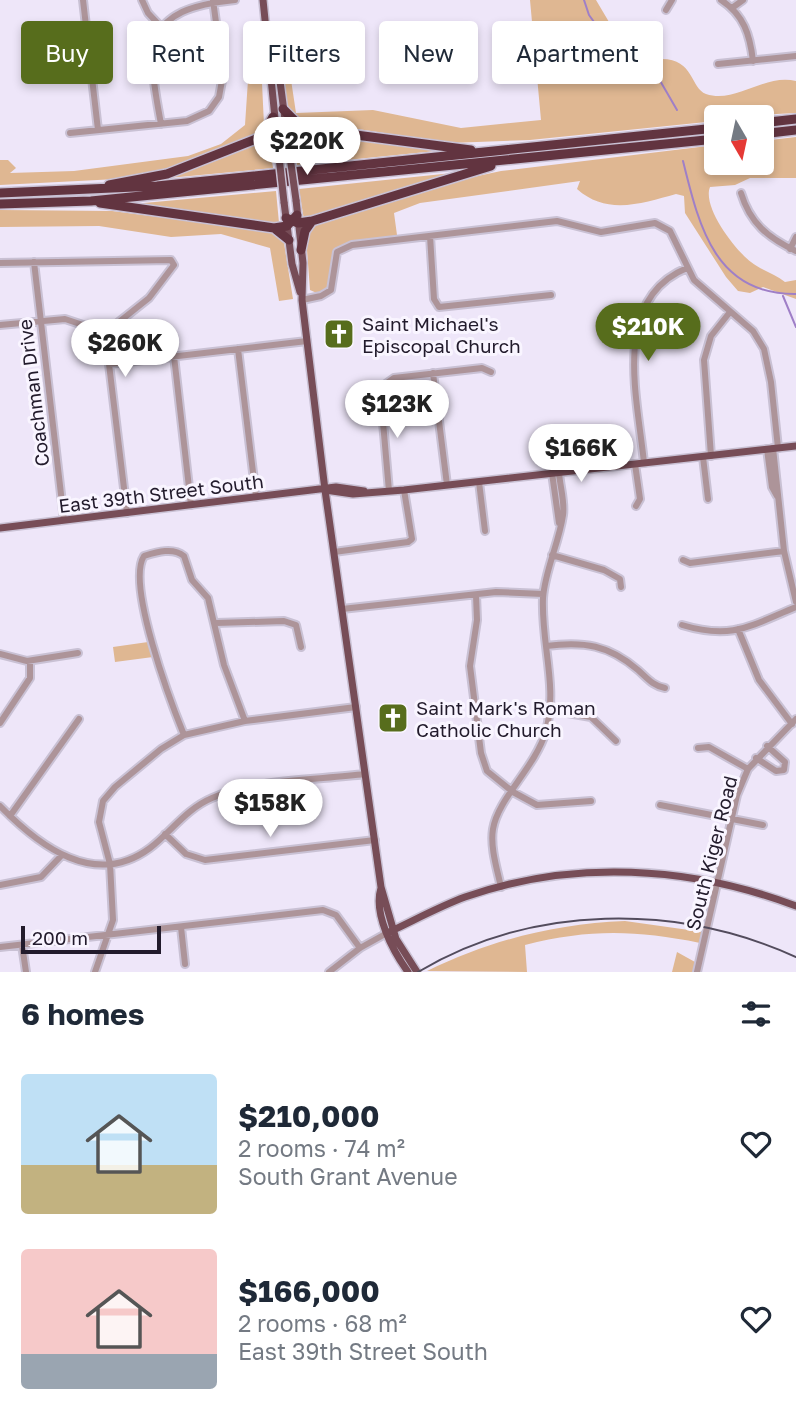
<!DOCTYPE html>
<html lang="en">
<head>
<meta charset="utf-8">
<style>
  :root { --surface:#fff; --page:#f6f6f7; --text:#1f2937; --muted:#747a83; --accent:#576d1c }
  body { margin:0; font-family:"Golos Text",sans-serif; background:var(--page); color:var(--text); height:100vh; display:flex; flex-direction:column; font-size:26px; white-space:nowrap }
  * { box-sizing:border-box; margin:0 }
  p { font-size:23px; color:var(--muted) }
  .icon { flex:none; width:38px; height:38px; fill:none; stroke:currentColor; stroke-width:2; stroke-linecap:round; stroke-linejoin:round }
  .map { position:relative; height:972px; overflow:hidden }
  .panel { display:flex; flex-direction:column; background:var(--surface); flex:1 }
  .panel>* { flex:none }
  .banner { position:absolute; left:21px; top:21px; width:754px; height:63px; display:flex; gap:14px }
  .needle { width:46px; rotate:171deg }
  .buttons { position:absolute; left:704px; top:105px; display:grid; gap:14px }
  .buttons a { display:grid; place-items:center; width:70px; height:70px; border-radius:7px; background:var(--surface); box-shadow:0 4px 10px #0003; font-size:35px }
  .scale { position:absolute; left:21px; bottom:18px; width:140px; box-sizing:border-box; padding-left:7px; border:4px solid #221b2c; border-top:0; font-size:19px; line-height:24px; white-space:nowrap; color:#221b2c; -webkit-text-stroke:5px #f9f5ff; paint-order:stroke }
  .price { position:absolute; translate:-50% -60px; padding:0 16px; border-radius:24px; background:#fff; color:#222; font-size:23px; line-height:46px; filter:drop-shadow(0 2px 4px #0008) }
  .price::after { content:''; position:absolute; left:50%; top:42px; width:21px; height:16px; margin-left:-10px; background:inherit; clip-path:polygon(0 0,100% 0,50% 100%) }
  .price.active { background:var(--accent); color:#fff }
  ul { padding:0; list-style:none }
  li { display:flex; align-items:center; gap:21px; height:175px; padding:0 21px }
  li span { display:grid; place-items:center; flex:none; width:196px; height:140px; border-radius:7px; color:#555 }
  li>.icon { margin-inline-start:auto }
  span .icon { width:84px; height:84px; fill:#fffc; stroke-width:1 }
  li b { font-size:30px }
  h2 { display:flex; justify-content:space-between; align-items:center; height:84px; padding:0 21px; font-size:30px }
  .chip { padding:0 24px; border-radius:7px; background:var(--surface); box-shadow:0 4px 10px #0003; font-size:24px; line-height:63px }
  .chip.active { background:var(--accent); color:#fff }
  .map>svg:first-child { display:block }
  .green { fill:#dfb792 }
  .lines { fill:none; stroke-linecap:round; stroke-linejoin:round }
  .stream { stroke:#9f7fc7; stroke-width:2 }
  .minor-casing { stroke:#c9c1d4; stroke-width:10 }
  .major-casing { stroke:#c9c1d4; stroke-width:10 }
  .highway-casing { stroke:#c9c1d4; stroke-width:12 }
  .minor { stroke:#ad9499; stroke-width:6 }
  .major { stroke:#774d57; stroke-width:7 }
  .highway { stroke:#623440; stroke-width:9 }
  .rail { stroke:#534c5d; stroke-width:2 }
  .major-bridge-casing { stroke:#c9c1d4; stroke-width:10; stroke-linecap:butt }
  .major-bridge { stroke:#774d57; stroke-width:7 }
  .labels { text-anchor:middle; dominant-baseline:central; stroke-width:6; stroke-linejoin:round; paint-order:stroke }
  .poi-label { font-size:19px; fill:#221b2c; stroke:#f9f5ff; text-anchor:start }
  .street-label { font-size:19px; fill:#221b2c; stroke:#f9f5ff }
</style>
</head>
<body>
<div class="map">
<svg width="796" height="972" viewBox="0 0 796 972">
  <rect width="100%" height="100%" fill="#eee6f9"/>
  <!-- green -->
  <path class="green" d="M530,0H596L622,44L637,47L651,60C695,53 689,88 706,94C736,104 765,73 796,81V113L716,117V121L530,140L450,143L305,121C281,116 283,79 280,58V55L287,53L296,113L373,110L461,128L541,120Z
    M261,62L264,125L259,133L244,141L158,172L117,179L0,185V160H8L16,168L10,173L74,171L188,156L221,144L245,125L249,65Z
    M293,130L446,150L297,165Z
    M796,137V178H750L735,185L710,187C702,207 735,250 751,262C761,270 775,274 785,282L796,280V299L763,287L750,293L738,291L726,277L685,213L684,196L676,194C643,203 607,216 577,189L580,181L420,203L394,213L397,235L336,248C326,265 339,284 319,294L310,290L306,237L317,224L455,181L501,171L716,145V163H761V141Z
    M269,141L273,168L158,179L260,142Z
    M462,172L304,220L299,189Z
    M276,191L279,223L276,224L133,204Z
    M0,210L112,211L268,231L282,238L284,243L293,299L279,301L270,248L221,234L171,237L99,226L0,227Z
    M148,642L153,657L115,662L113,647Z
    M625,921L703,932L700,943C635,930 589,929 525,945L527,972L427,971C491,940 554,924 625,921Z
    M677,952L695,962L694,972H672Z"/>
  <g class="lines">
    <!-- stream -->
    <path class="stream" d="M584,0L589,15L607,40L635,63L655,72L677,110
      M544,66L553,55L566,54L580,38H587L596,28
      M683,161C699,226 715,295 796,294
      M783,296L796,327"/>
    <!-- minor casing -->
    <g class="minor-casing">
      <path id="minor" d="M83,0L98,130
        M142,0L148,13L162,28
        M721,0C744,15 750,35 753,61
        M732,8L743,0
        M666,10L672,0
        M718,64L796,56
        M161,124C146,45 142,9 235,0
        M70,133L187,121L209,111L219,97L223,75L213,0
        M741,193C750,223 768,238 796,251
        M430,236L434,299L439,307L551,295
        M790,249L796,237
        M34,262L64,520
        M0,263L171,260L174,265L149,298L100,337
        M302,300L321,296L331,290L337,252L352,245L557,221L601,232L655,223L670,231L694,280L753,331L764,349L771,382L778,448
        M0,325L65,319L89,327L100,337L109,364L127,513
        M238,349L256,497
        M174,356L191,505
        M109,364L307,341
        M433,373L447,485
        M773,448L784,551L796,602
        M767,449L772,487L777,496
        M711,456L704,360L711,336L730,312
        M703,457L708,499
        M644,463C638,400 610,299 687,268
        M635,464L640,499L636,506
        M552,473L559,523
        M479,482L485,531
        M389,491L380,388L394,378L482,368L491,372
        M334,552L408,542L412,539L404,490
        M552,555L604,570L620,579L621,587
        M683,560L690,563L784,551
        M476,595L477,620L470,666L481,753L487,771L513,792L537,805L591,801
        M342,609L496,592L543,594
        M216,623L284,621L296,625L301,647
        M682,625C732,640 750,626 796,607
        M738,629L759,680L792,724
        M546,646C584,641 609,645 638,670C647,678 653,686 665,688
        M0,654L27,661L78,653
        M550,710L591,717L616,741
        M0,723L30,678V661
        M184,735C171,703 126,584 144,556C157,552 173,547 184,556L192,580L208,598L224,665L245,721
        M698,748L709,747L748,769
        M756,758L776,771L784,770L785,762L767,746
        M660,805L763,825
        M0,806C39,846 95,889 150,848C171,832 186,809 212,798C255,779 318,780 365,774
        M10,816L79,719
        M165,834L186,854L205,860L375,840
        M0,885L41,877L61,856
        M501,887C497,869 490,847 493,829C498,798 535,768 546,731C558,686 541,644 543,598C545,570 559,543 563,515C565,502 560,486 559,473
        M181,927L185,964
        M22,945L26,972
        M0,947L323,910L336,915L360,948
        M95,972L113,920L110,864L99,822L103,801L115,787L161,749L184,735L245,721L356,707
        M329,972L360,948L387,933
        M697,972L737,795L748,769L796,719"/>
    </g>
    <!-- major casing -->
    <g class="major-casing">
      <path id="major" d="M263,0L279,157
        M269,28L276,51L290,157
        M296,200L303,263L302,300L325,490L381,887L396,939L417,972
        M284,202L292,264L300,292
        M325,490L353,494L404,490L796,446
        M0,528L336,487L364,491
        M381,888C373,914 393,951 408,972
        M387,933C413,921 438,907 465,897C573,859 690,866 796,906"/>
    </g>
    <!-- highway casing -->
    <g class="highway-casing">
      <path id="highway" d="M283,109L301,127
        M761,123L796,119
        M761,134L796,130
        M262,137L273,117
        M276,142L286,128H302L471,150
        M109,185L167,174L261,137L281,134L287,137
        M0,193L157,186L716,128
        M100,203L274,228L287,226L297,215
        M0,204L91,201L716,139
        M286,218L298,223L312,221L491,166
        M274,228L289,240
        M301,250L305,231L312,221"/>
    </g>
    <!-- minor -->
    <use href="#minor" class="minor"/>
    <!-- major -->
    <use href="#major" class="major"/>
    <!-- highway -->
    <use href="#highway" class="highway"/>
    <!-- rail -->
    <path class="rail" d="M418,972C532,904 677,903 796,957"/>
    <!-- major-bridge casing -->
    <g class="major-bridge-casing">
      <path id="major-bridge" d="M279,157L284,202
        M290,157L296,200"/>
    </g>
    <!-- major-bridge -->
    <use href="#major-bridge" class="major-bridge"/>
  </g>
  <!-- icons -->
  <defs>
    <g id="church-square" transform="scale(1.575)"><rect x="-9" y="-9" width="18" height="18" rx="4" fill="#576d1c" stroke="#f9f5ff"/><path d="M-1.2-6h2.4v3.5h3.3v2.4h-3.3V6h-2.4V-.1h-3.3v-2.4h3.3Z" fill="#fff"/></g>
  </defs>
  <g fill-rule="evenodd">
    <use href="#church-square" x="339" y="334"/>
    <use href="#church-square" x="393" y="718"/>
  </g>
  <g class="labels">
    <!-- poi labels -->
    <g class="poi-label">
      <text x="362" y="323">Saint Michael's<tspan x="362" dy="22">Episcopal Church</tspan></text>
      <text x="416" y="707">Saint Mark's Roman<tspan x="416" dy="22">Catholic Church</tspan></text>
    </g>
    <!-- street labels -->
    <g class="street-label">
      <text transform="translate(33 393) rotate(-97)">Coachman Drive</text>
      <text transform="translate(161 493) rotate(-7)">East 39th Street South</text>
      <text transform="translate(711 853) rotate(-76)">South Kiger Road</text>
    </g>
  </g>
</svg>
<div class="buttons">
<a><svg class="needle" viewBox="-14 -14 28 28"><path d="M0-13l5 13h-10z" fill="#e53935"/><path d="M0 13l5-13h-10z" fill="#747a83"/></svg></a>
</div>
<div class="scale">200 m</div>
<b class="price" style="left:307px;top:177px">$220K</b>
<b class="price active" style="left:648px;top:363px">$210K</b>
<b class="price" style="left:125px;top:379px">$260K</b>
<b class="price" style="left:397px;top:440px">$123K</b>
<b class="price" style="left:581px;top:484px">$166K</b>
<b class="price" style="left:270px;top:839px">$158K</b>
<div class="banner">
<a class="chip active">Buy</a>
<a class="chip">Rent</a>
<a class="chip">Filters</a>
<a class="chip">New</a>
<a class="chip">Apartment</a>
</div>
</div>
<section class="panel">
<h2>6 homes<svg class="icon" aria-label="filters" viewBox="0 0 24 24"><path d="M4 7h16M4 17h16"/><circle cx="9" cy="7" r="2"/><circle cx="15" cy="17" r="2"/></svg></h2>
<ul>
<li><span style="background:linear-gradient(#bfe0f5 65%,#c2b280 0)"><svg class="icon" aria-label="home" viewBox="0 0 24 24"><path d="M3 11l9-7 9 7M6 9v11h12V9"/></svg></span><div><b>$210,000</b><p>2 rooms · 74 m²</p><p>South Grant Avenue</p></div><svg class="icon" aria-label="heart" viewBox="0 0 24 24"><path d="M12 20l-8-8c-3-5 5-10 8-4 3-6 11-1 8 4z"/></svg></li>
<li><span style="background:linear-gradient(#f6c9c9 75%,#9aa5b1 0)"><svg class="icon" aria-label="home" viewBox="0 0 24 24"><path d="M3 11l9-7 9 7M6 9v11h12V9"/></svg></span><div><b>$166,000</b><p>2 rooms · 68 m²</p><p>East 39th Street South</p></div><svg class="icon" aria-label="heart" viewBox="0 0 24 24"><path d="M12 20l-8-8c-3-5 5-10 8-4 3-6 11-1 8 4z"/></svg></li>
</ul>
</section>
</body>
</html>
